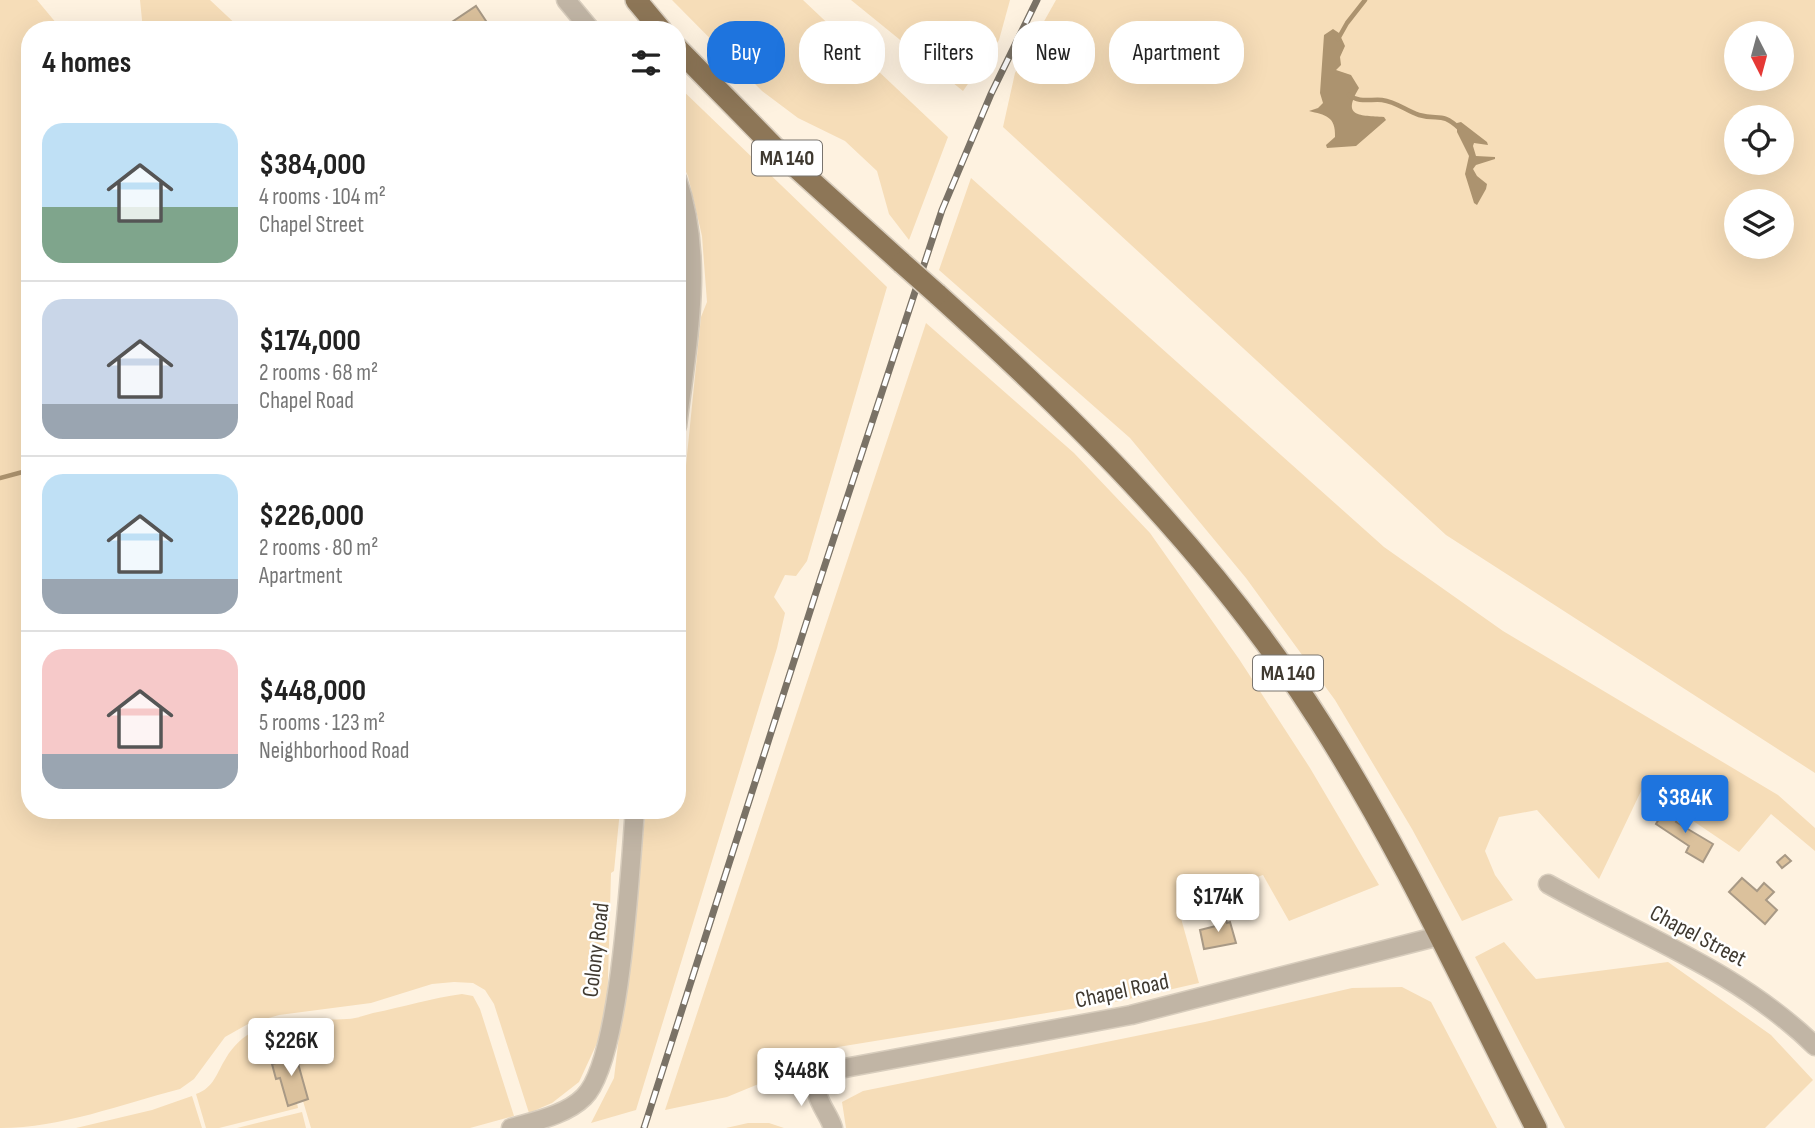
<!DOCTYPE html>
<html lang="en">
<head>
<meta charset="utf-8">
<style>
  :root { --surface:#fff; --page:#f2f2f2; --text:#222; --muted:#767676; --line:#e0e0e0; --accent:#1e74de }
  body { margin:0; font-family:"Sofia Sans Condensed",sans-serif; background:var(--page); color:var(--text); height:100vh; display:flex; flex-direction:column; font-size:26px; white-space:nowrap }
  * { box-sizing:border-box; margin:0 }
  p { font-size:23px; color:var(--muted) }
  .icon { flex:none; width:38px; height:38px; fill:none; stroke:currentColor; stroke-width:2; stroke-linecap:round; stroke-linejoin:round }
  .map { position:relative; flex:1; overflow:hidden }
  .details { position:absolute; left:21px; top:21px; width:665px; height:798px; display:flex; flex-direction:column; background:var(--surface); border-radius:28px; box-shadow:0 7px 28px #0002 }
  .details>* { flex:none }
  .top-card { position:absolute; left:707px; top:21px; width:665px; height:63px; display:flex; gap:14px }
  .needle { width:46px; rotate:174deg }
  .fabs { position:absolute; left:1724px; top:21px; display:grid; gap:14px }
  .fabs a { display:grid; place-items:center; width:70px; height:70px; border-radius:50%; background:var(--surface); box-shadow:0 7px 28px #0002; font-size:35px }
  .price { position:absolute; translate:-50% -60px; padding:0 16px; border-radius:7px; background:#fff; color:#222; font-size:23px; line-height:46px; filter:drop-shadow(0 2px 4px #0008) }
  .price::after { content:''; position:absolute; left:50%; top:42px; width:21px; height:16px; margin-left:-10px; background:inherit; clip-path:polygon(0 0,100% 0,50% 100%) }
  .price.current { background:var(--accent); color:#fff }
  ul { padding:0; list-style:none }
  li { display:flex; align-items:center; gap:21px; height:175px; padding:0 21px }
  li+li { border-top:2px solid var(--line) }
  li span { display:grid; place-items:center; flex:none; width:196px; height:140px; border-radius:21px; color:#555 }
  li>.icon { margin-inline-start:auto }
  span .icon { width:84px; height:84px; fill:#fffc; stroke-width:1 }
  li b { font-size:30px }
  h2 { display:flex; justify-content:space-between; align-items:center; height:84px; padding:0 21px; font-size:30px }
  .tag { padding:0 24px; border-radius:28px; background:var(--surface); box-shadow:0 7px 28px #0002; font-size:24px; line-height:63px }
  .tag.current { background:var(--accent); color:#fff }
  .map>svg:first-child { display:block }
  .green { fill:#f6ddb8; fill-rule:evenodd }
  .water { fill:#ac936f }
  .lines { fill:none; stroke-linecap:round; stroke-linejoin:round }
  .stream { stroke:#ac936f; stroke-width:4.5 }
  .building { fill:#dbc19c; stroke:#a89985; stroke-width:2 }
  .minor-casing { stroke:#d8cdbd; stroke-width:21 }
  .trunk-casing { stroke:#d8cdbd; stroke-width:24 }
  .minor { stroke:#c1b5a5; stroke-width:18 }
  .trunk { stroke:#8d7657; stroke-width:21 }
  .rail-casing { stroke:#7a7266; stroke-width:7 }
  .rail { stroke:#fff; stroke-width:4.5; stroke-dasharray:13; stroke-linecap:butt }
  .trunk-bridge-casing { stroke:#d8cdbd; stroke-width:24; stroke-linecap:butt }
  .trunk-bridge { stroke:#8d7657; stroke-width:21 }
  .labels { text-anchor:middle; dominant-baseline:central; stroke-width:5; stroke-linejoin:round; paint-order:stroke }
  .shield { fill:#fff; stroke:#79746e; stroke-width:2 }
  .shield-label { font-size:21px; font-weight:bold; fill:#3f3930 }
  .street-label { font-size:23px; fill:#3f3930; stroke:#fff }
</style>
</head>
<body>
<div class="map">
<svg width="1815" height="1128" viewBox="0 0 1815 1128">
  <rect width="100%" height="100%" fill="#fef2e0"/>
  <!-- green -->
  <path class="green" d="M0,0H37L62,30H30V810H620L614,871L611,873L607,1013L598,1041L579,1082L552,1103L529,1113L494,1004L485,990L473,983L454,982L432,984L371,1003L279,1015L248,1024L225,1037L194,1079L180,1089C121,1104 62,1128 0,1128Z
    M140,0H210L242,30H143Z
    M672,0H803L948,137L909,240L889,214L877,171L845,141L798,118L762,91Z
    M851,0H1010L999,40L963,91Z
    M1056,0H1815V773L1446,535L1003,127L1015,73ZM1736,33H1782V79H1736ZM1736,117H1782V163H1736ZM1736,201H1782V247H1736Z
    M677,85L887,287L807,561L796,576L785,575L774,597L785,613L777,648L636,1110L591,1123L614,1078L646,810H677V554L701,317L707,302L702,236L688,176L677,153Z
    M971,178L1384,547L1503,631L1778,795L1815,828V851L1771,814L1739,852L1643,787L1599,879L1537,810L1499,817L1485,851L1495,875L1513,900L1462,921L1412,829L1335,700L1246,578L1130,438L939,270Z
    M926,323L1074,453L1150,533L1239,659L1310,768L1379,885L1289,921L1263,875L1177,904L1199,983L1120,1001L838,1047L792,1062L768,1080L727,1097L665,1110Z
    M1504,942L1536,979L1668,962L1771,1035L1813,1080L1765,1128H1565L1475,957Z
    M1402,987L1431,1002L1497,1128H846L842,1102L863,1091L1205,1022L1352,988Z
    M462,994L473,996L480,1009L514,1116L470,1128H311L303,1101L308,1099L294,1049L279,1053L281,1062L273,1064L276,1079L280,1078L289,1105L297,1103L298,1108L219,1128H206L196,1094C214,1088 217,1072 226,1058C234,1044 247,1033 262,1027C290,1016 318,1021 347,1019C356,1019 365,1015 373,1013C403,1007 432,998 462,994Z
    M192,1096L202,1128H76L152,1110Z
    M302,1112L306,1128H237Z
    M748,1123H769L784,1128H726Z"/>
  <!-- water -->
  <path class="water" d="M1333,29L1339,33L1345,46L1340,57L1341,65L1336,70L1351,75L1359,88C1341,118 1360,115 1384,117L1386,120L1356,146L1327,148L1326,145L1335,137C1336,116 1325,115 1309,111L1318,108L1323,103L1320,93L1324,35Z
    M1461,122L1487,142L1488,145L1474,143L1473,146L1476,156L1495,157V159L1476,165L1473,169L1477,176L1487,184L1486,189L1477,205L1474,203L1465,174L1469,156L1457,132V123Z"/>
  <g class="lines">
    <!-- stream -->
    <path class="stream" d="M1338,39L1347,23L1365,0
      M1349,95C1359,103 1370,99 1382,100C1397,102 1406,111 1419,115C1439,121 1441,111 1460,129
      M0,478L30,470"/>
  </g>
  <!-- building -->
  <path class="building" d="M476,6L492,30H440Z
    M1666,807L1680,815L1676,822L1713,844L1703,862L1686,852L1689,846L1656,824Z
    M1785,855L1791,861L1782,868L1777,862Z
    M1742,878L1757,891L1764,883L1774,892L1766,900L1777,910L1765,924L1729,892Z
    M1247,890L1248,897L1236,899L1235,892Z
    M1225,916L1227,923L1230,922L1236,943L1204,949L1200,930L1216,926L1215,919Z
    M294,1049L308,1099L288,1106L280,1078L276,1079L272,1064L281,1062L278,1054Z"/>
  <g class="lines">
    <!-- minor casing -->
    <g class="minor-casing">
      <path id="minor" d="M566,0L591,30
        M677,179C705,259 687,344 677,426
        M1548,884C1641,936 1737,970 1815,1046
        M511,1128C535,1121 566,1115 584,1097C621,1061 630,867 635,810
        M833,1128C828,1110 809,1096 821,1077L834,1070L1131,1015L1439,936"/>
    </g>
    <!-- trunk casing -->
    <g class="trunk-casing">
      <path id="trunk" d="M636,0L661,30
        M677,48L779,152L902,263
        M937,294C1080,423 1216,558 1320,722C1402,850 1467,993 1536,1128"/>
    </g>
    <!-- minor -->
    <use href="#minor" class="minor"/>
    <!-- trunk -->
    <use href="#trunk" class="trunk"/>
    <!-- rail casing -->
    <g class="rail-casing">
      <path id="rail" d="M644,1128L821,577L942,210L991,94L1037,0"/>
    </g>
    <!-- rail -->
    <use href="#rail" class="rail"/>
    <!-- trunk-bridge casing -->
    <g class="trunk-bridge-casing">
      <path id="trunk-bridge" d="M902,263L937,294"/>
    </g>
    <!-- trunk-bridge -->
    <use href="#trunk-bridge" class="trunk-bridge"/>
  </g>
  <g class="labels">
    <!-- shield labels -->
    <g class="shield">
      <rect x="752" y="140.5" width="70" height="35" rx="5"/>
      <rect x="1253" y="655.5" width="70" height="35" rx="5"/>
    </g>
    <g class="shield-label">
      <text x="787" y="158">MA 140</text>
      <text x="1288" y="673">MA 140</text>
    </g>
    <!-- street labels -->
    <g class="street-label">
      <text transform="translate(1698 936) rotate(28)">Chapel Street</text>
      <text transform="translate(596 950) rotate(-83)">Colony Road</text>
      <text transform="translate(1122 991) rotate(-12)">Chapel Road</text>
    </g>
  </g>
</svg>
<div class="fabs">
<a><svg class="needle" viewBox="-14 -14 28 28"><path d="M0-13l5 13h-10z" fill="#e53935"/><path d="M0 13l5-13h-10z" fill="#767676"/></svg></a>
<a><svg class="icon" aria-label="locate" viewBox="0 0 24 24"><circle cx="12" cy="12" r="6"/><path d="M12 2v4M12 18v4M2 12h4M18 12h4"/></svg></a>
<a><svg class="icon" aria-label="layers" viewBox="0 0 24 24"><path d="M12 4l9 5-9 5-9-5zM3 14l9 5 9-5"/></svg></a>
</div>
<b class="price current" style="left:1685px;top:835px">$384K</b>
<b class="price" style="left:1218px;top:934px">$174K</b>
<b class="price" style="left:291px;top:1078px">$226K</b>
<b class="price" style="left:801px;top:1108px">$448K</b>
<div class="top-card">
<a class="tag current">Buy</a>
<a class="tag">Rent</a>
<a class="tag">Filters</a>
<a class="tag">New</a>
<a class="tag">Apartment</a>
</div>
<section class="details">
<h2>4 homes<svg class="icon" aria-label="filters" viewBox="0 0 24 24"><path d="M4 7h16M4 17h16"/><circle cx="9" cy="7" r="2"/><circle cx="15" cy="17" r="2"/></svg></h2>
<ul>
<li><span style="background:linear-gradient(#bfe0f5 60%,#7fa58c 0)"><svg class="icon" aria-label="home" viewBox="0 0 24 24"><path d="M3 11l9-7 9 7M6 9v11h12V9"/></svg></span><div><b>$384,000</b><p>4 rooms · 104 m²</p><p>Chapel Street</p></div></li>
<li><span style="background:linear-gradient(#c9d6e8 75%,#9aa5b1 0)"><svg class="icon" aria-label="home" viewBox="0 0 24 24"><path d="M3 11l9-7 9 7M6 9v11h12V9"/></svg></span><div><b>$174,000</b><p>2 rooms · 68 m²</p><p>Chapel Road</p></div></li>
<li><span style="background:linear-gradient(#bfe0f5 75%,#9aa5b1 0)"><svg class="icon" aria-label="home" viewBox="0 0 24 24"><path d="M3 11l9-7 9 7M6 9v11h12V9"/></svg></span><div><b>$226,000</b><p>2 rooms · 80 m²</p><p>Apartment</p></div></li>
<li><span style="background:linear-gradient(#f6c9c9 75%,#9aa5b1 0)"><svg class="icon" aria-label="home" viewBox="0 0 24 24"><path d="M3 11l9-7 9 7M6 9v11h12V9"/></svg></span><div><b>$448,000</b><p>5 rooms · 123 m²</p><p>Neighborhood Road</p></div></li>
</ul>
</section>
</div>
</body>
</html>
